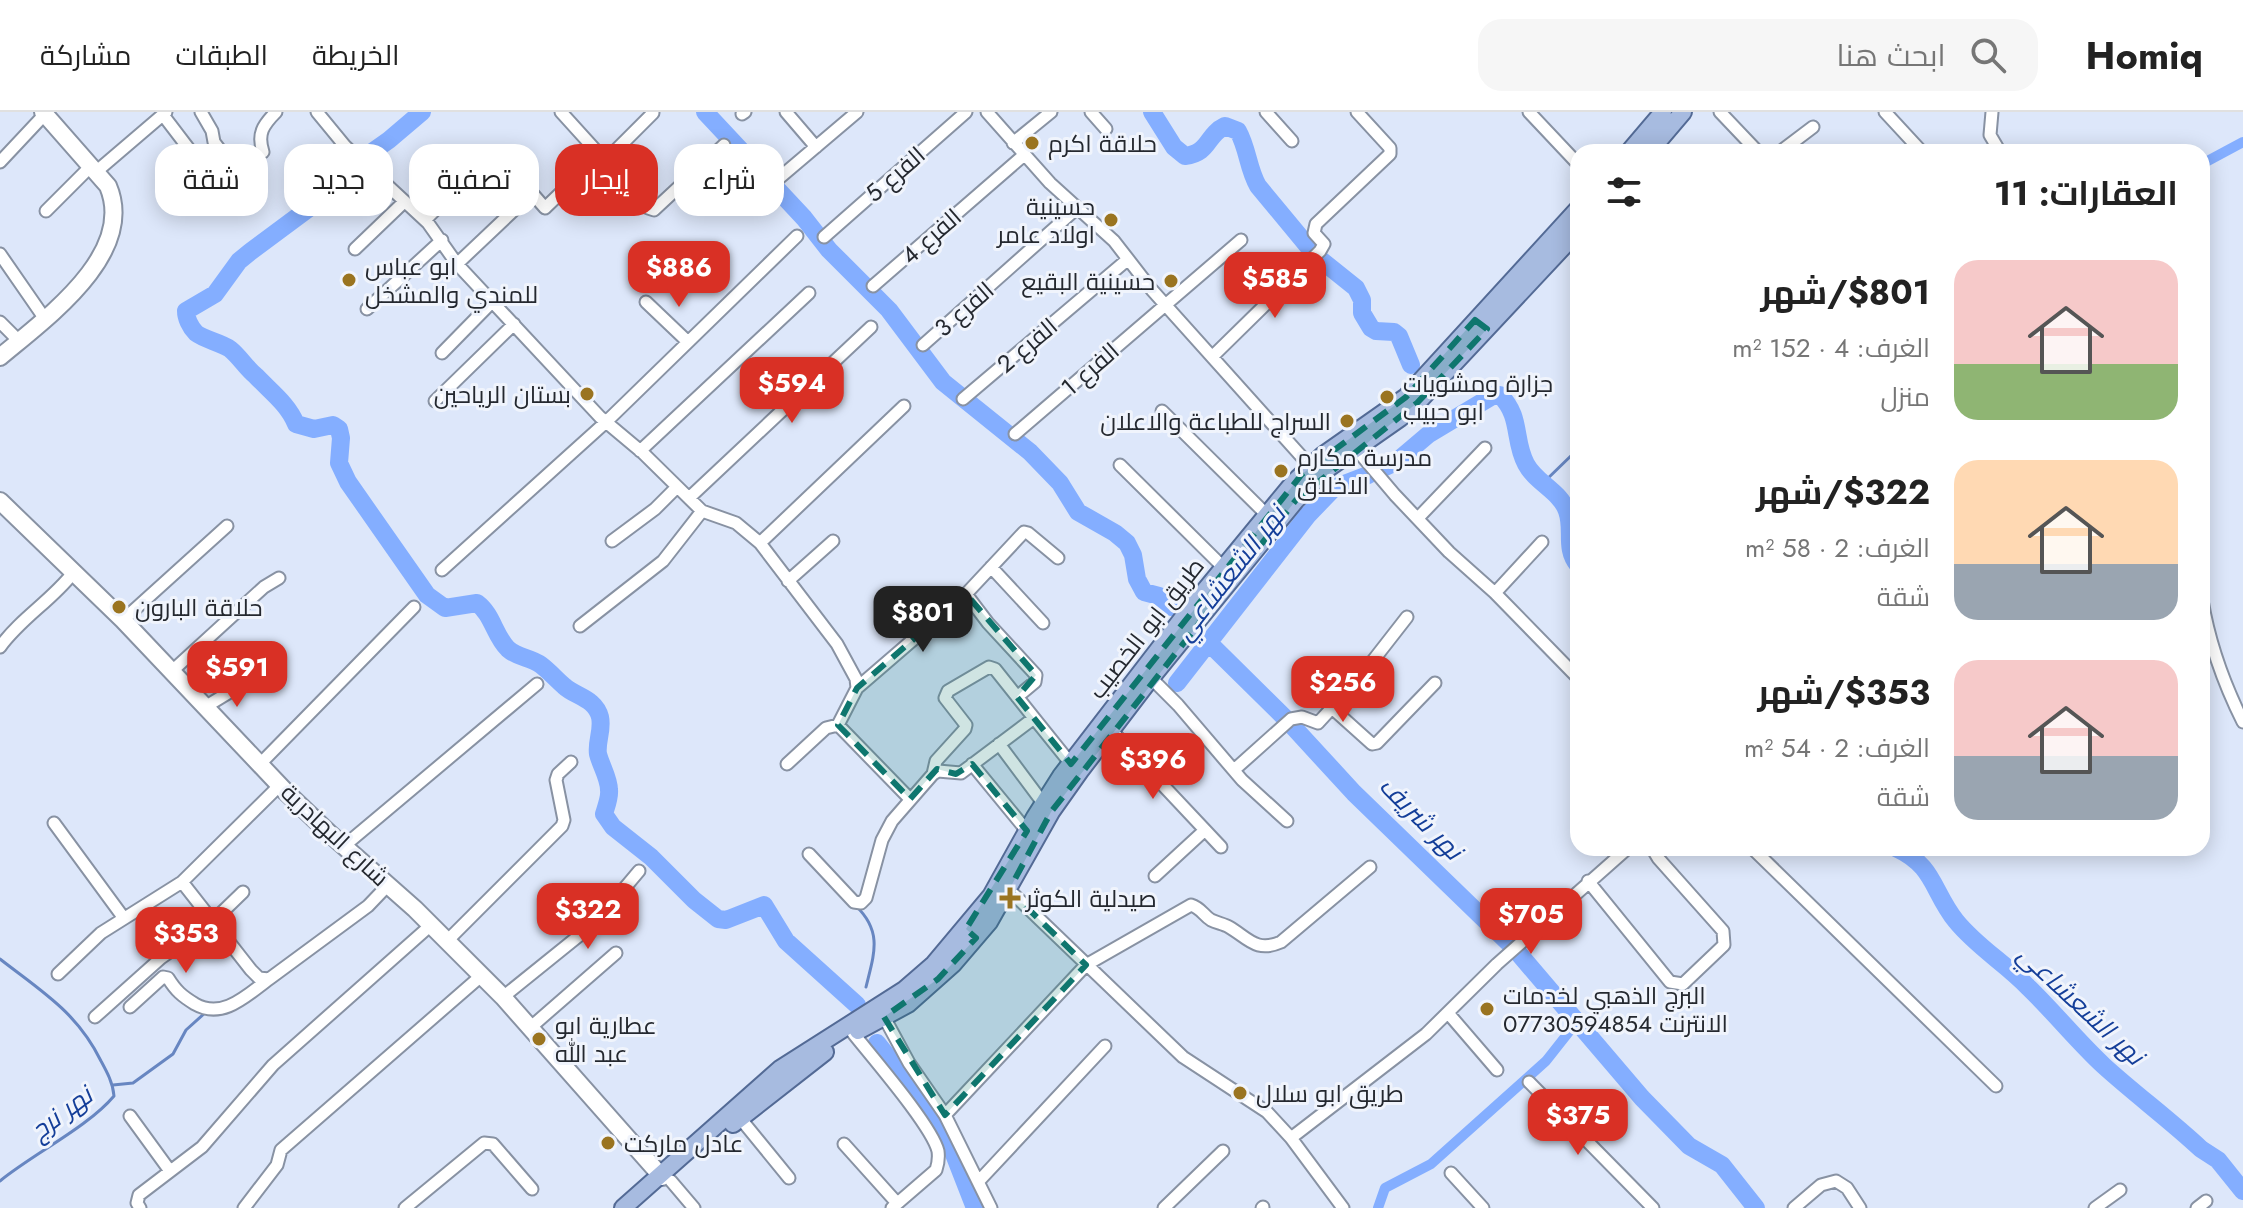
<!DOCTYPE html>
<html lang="ar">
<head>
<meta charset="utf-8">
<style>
  :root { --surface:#fff; --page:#f6f6f6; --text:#222; --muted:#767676; --line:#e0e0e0; --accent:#d93025 }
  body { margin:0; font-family:Jost,Cairo,sans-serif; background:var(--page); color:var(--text); direction:rtl; height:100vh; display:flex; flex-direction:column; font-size:30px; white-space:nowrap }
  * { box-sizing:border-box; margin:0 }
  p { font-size:26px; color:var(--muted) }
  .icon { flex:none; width:44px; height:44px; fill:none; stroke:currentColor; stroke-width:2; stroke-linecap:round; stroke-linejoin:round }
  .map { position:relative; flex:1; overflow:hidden; direction:ltr }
  .side { position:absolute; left:1570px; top:32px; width:640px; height:712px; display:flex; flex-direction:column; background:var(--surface); border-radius:24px; box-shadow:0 4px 20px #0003; direction:rtl }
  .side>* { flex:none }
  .guide { position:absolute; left:24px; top:32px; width:760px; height:72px; direction:rtl; display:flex; gap:16px }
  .price { position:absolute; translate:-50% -68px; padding:0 18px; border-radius:16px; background:var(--accent); color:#fff; font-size:26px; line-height:52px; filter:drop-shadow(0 2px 4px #0008) }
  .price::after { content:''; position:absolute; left:50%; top:48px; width:24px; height:18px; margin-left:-12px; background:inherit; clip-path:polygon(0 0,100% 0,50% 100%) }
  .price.current { background:#222; color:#fff }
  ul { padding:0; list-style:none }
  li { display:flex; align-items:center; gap:24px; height:200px; padding:0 32px }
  li span { display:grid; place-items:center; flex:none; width:224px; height:160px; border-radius:24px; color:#555 }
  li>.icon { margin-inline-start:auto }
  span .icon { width:96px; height:96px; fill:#fffc; stroke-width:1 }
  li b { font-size:34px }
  h2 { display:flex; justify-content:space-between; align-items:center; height:96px; padding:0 32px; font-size:34px }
  .pill { padding:0 28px; border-radius:24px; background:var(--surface); box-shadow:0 4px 20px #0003; font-size:28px; line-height:72px }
  .pill.current { background:var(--accent); color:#fff }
  header { display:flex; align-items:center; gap:48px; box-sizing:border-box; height:112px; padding:0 40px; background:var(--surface); border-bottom:2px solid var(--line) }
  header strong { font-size:38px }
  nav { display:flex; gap:44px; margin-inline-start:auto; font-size:28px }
  .search { width:560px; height:72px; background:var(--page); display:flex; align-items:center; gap:20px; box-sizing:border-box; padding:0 28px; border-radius:24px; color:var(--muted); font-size:30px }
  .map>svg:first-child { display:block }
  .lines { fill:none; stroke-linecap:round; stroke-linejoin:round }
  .stream { stroke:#6786c1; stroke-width:3 }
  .canal { stroke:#84aeff; stroke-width:10 }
  .river { stroke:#84aeff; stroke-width:18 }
  .minor-casing { stroke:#8892a3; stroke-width:15 }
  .secondary-casing { stroke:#8892a3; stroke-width:20 }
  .primary-casing { stroke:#536a95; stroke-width:20 }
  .minor { stroke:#fff; stroke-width:11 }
  .secondary { stroke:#fff; stroke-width:16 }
  .primary { stroke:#a7bbe0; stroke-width:16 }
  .marked { fill:#0f766e; fill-opacity:0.2; stroke:#0f766e; stroke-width:6; stroke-dasharray:16 10; stroke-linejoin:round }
  .poi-dot { fill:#9a7420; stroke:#f0f4fc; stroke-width:3 }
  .labels { text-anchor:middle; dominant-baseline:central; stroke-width:6; stroke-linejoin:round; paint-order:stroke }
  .poi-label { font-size:24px; fill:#24282f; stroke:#f0f4fc; text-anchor:start }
  .street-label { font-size:24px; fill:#24282f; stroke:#f0f4fc }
  .water-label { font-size:26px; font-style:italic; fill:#143e99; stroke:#f0f4fc }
</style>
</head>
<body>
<header>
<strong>Homiq</strong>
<div class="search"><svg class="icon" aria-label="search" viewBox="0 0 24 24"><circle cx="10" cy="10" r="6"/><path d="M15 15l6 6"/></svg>ابحث هنا</div>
<nav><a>الخريطة</a><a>الطبقات</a><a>مشاركة</a></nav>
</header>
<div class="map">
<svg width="2243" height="1096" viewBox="0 0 2243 1096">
  <rect width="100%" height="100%" fill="#dde7fa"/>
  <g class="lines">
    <!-- stream -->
    <path class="stream" d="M1542,372L1578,337
      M1567,398L1578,388
      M856,794C883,820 874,842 866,875
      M0,847C41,879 77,900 101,949C107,960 113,971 114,984C88,1015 33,1042 0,1069
      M113,973L133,971L173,942L186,918L206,900"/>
    <!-- canal -->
    <path class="canal" d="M2202,52L2243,30
      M1378,1096L1385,1076L1431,1052L1546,949L1576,911"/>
    <!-- river -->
    <path class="river" d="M422,0L389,28L355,52L320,88L250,140L239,149L215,182L186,199C186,206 190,215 196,221C205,228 220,230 230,237C240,245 246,256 256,264C270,279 288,292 296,312L314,317L333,313L339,317L341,326L339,351L348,370L427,483L445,496L477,491C493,503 494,523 508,537C518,546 530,545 541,553C549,559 556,567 564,574C576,585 595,586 600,605C603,618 596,630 598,642C601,654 609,666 609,678C610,685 606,695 604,702L613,715L651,745L694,788L718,807L726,808L764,793L786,829L857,893
      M705,0L804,106L829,138L889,198L943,270L1030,340L1060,371L1078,400L1115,421L1127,431L1133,443L1137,467L1144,480L1159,484L1171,495
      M1152,0L1174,35L1185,44C1210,41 1206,23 1225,14L1238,19C1248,37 1248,57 1258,74L1316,144L1356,176L1362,188V201L1371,216L1376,219L1394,220L1399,224L1411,253
      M1385,355L1396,350L1429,322L1494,283H1500C1522,305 1513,328 1526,352C1536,371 1560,379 1567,399C1574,418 1564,436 1578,453
      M1208,530L1286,607L1354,681L1514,836L1642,986L1689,1034L1722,1053L1756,1096
      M1177,571L1308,403L1334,376L1368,363
      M1896,736C1935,754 1932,779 1956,809C1977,835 2005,851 2028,875C2054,900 2077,929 2104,954C2136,983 2170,1008 2201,1037L2218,1048L2243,1079
      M877,931L943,1014L975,1096"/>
    <!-- minor casing -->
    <g class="minor-casing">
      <path id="minor" d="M201,0L212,19L214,30L247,73
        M317,0L345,34L428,111L457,152L600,305L643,341L702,399L736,411L760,431L837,532L856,567L857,576L838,613L826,616L787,652
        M561,0L648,96L654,98L724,33
        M786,0L816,35
        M987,0L1050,71L1114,129L1152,178L1310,354
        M1091,0L1106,17
        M1266,0L1292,29
        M1529,0L1578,52
        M1720,0L1758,40
        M1885,0L1922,40
        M1992,0L1990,23L2000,40
        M742,2L745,0
        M163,3L189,37
        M1013,31L1051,0
        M263,40C257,22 263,13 276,0
        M1780,40L1813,15
        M605,49L653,1
        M0,50L45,2
        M97,59L166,0
        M778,67L857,0
        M46,99L92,53
        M425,108L480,54
        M824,125L966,0
        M355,137L404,90
        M0,142L45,207
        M457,152L532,81L545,96L600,43
        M873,174L1024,43
        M646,190L688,230
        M367,197L442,128
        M0,210L19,229
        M923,233L1076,97
        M442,241L492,190
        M1213,244L1320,139L1324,132L1314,121L1316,112L1390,42V36L1357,0
        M963,287L1127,148
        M435,289L514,212
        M1162,299L1267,403
        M1015,322L1241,128
        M1356,337L1395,383L1449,440L1495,481L1578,566
        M640,339L809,181
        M1120,353L1224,456
        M689,386L871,215
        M1418,406L1485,336
        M612,429L655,397L677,375
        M760,431L904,294
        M991,455L1043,511
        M442,458L606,310L797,124
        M788,469L833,429
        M1495,481L1542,430
        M966,482L988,511L1036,563L1035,570L1017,585
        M2202,488C2209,530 2224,572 2243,610
        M123,508L227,414
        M580,514L663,449L702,399
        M0,535C21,506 51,489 73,461
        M171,560L264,475L279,466
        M1151,566L1178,593L1242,668L1287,709
        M857,576L966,482L1024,420L1028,421L1058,446
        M205,595L251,567
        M1333,597L1372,632L1377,631L1435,571
        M838,613L910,687
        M1111,618L1221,735
        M999,632L1043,691
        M260,652L414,495
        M972,652L1027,719
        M1234,658L1291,607L1302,605L1318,611L1361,564L1407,505
        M933,662L936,649L965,617L966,613L945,586L948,579L989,555L995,557L1034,606
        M54,711L123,805
        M344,734L537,572
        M1752,736L1996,974
        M809,742L854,790L861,791L866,786L882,728L892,709L933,662L938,659L961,661L1034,606L1071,652
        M1155,764L1205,718
        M1588,769L1670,870L1683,872L1724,833L1723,819L1658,746L1652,736
        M182,770L251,858L259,866L269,867L368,794L389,772
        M1009,778L1183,945L1267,1000L1291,1026L1343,1096
        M447,829L562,714L564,708L556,668L558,662L571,650
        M58,862L101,821L182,770L280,673
        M503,885L596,810L639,759
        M130,895L163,865L168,866C176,879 182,884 195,892C223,908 247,883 269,867
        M1448,901L1497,958
        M95,905L161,846L213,809L243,780
        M884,905L909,951L945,1003L991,1096
        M531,915L616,841
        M853,921C872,945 932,1014 938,1039C939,1046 938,1052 936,1058L892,1096
        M1529,970L1653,1096
        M945,1003L1086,853L1191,793C1201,796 1203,803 1211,808C1217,811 1224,812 1229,815C1248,826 1256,841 1281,830L1370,755
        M130,1004L170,1059
        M740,1006L789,1066
        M1291,1026L1426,922L1497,852L1628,736
        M844,1032L897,1091
        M1451,1061L1483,1096
        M671,1069L694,1096
        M978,1070L1105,934
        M140,1096L137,1091L139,1083L202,1035L273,953L431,813
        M244,1096L277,1053L281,1038L481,864
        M405,1096L484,1031L493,1032L532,1077
        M1164,1096L1223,1039
        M1262,1096L1263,1095
        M1794,1096L1821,1073L1836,1069L1847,1076L1860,1096
        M2095,1096L2120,1078
        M2197,1096L2206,1089"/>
    </g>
    <!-- secondary casing -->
    <g class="secondary-casing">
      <path id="secondary" d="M0,245C45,207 137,142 108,74L43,0
        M0,389L123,508L286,680L329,721L415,797L503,885L662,1065"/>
    </g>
    <!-- primary casing -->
    <g class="primary-casing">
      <path id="primary" d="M1629,40L1663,0
        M1649,40L1683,0
        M858,919L908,892L953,852L989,810L1051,700L1080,659L1151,566L1296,388L1327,357L1400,306L1417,291L1578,119
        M733,1012L825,940
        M623,1096L780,957L904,878L934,852L991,784L1035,705L1061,664L1192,494L1294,370L1322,344L1406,285L1578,97"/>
    </g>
    <!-- minor -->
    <use href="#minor" class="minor"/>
    <!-- secondary -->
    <use href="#secondary" class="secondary"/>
    <!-- primary -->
    <use href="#primary" class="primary"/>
  </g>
  <!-- marked area -->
  <path class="marked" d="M1475,208L1487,217L1417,291L1296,388L1051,700L1009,778L1086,853L945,1003L884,905L938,867L976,826L966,817L1027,719L972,652L956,662L937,657L910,687L838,613L857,576L966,482L1036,563L1017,585L1071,652L1302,362L1406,285Z"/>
  <!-- markers -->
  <g class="poi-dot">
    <circle cx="1032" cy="31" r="8"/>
    <circle cx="1111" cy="108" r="8"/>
    <circle cx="349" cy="168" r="8"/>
    <circle cx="1171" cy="169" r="8"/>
    <circle cx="587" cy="282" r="8"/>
    <circle cx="1387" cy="285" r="8"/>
    <circle cx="1347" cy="309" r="8"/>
    <circle cx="1281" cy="359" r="8"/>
    <circle cx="119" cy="495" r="8"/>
    <path d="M1006 774h8v8h8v8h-8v8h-8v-8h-8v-8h8z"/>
    <circle cx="1487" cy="897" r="8"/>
    <circle cx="539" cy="927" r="8"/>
    <circle cx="1240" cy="981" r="8"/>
    <circle cx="608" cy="1031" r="8"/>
  </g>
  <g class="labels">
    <!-- poi labels -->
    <g class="poi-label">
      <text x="1048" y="31">حلاقة اكرم</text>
      <text x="1095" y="94" text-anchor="end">حسينية<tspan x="1095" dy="28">اولاد عامر</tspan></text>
      <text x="365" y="154">ابو عباس<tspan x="365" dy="28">للمندي والمشخل</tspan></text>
      <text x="1155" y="169" text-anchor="end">حسينية البقيع</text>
      <text x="1403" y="271">جزارة ومشويات<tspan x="1403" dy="28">ابو حبيب</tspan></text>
      <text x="571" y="282" text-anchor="end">بستان الرياحين</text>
      <text x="1331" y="309" text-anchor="end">السراج للطباعة والاعلان</text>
      <text x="1297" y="345">مدرسة مكارم<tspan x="1297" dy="28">الاخلاق</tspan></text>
      <text x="135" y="495">حلاقة البارون</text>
      <text x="1026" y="786">صيدلية الكوثر</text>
      <text x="1503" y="883">البرج الذهبي لخدمات<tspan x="1503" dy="28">الانترنت 07730594854</tspan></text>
      <text x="555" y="913">عطارية ابو<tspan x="555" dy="28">عبد الله</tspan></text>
      <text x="1256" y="981">طريق ابو سلال</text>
      <text x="624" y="1031">عادل ماركت</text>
    </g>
    <!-- street labels -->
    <g class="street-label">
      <text transform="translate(895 62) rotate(-41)">الفرع 5</text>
      <text transform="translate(931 124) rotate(-41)">الفرع 4</text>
      <text transform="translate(964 197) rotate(-41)">الفرع 3</text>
      <text transform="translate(1027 233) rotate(-40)">الفرع 2</text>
      <text transform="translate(1090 257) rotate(-41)">الفرع 1</text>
      <text transform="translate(1146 516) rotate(-52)">طريق ابو الخصيب</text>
      <text transform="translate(335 723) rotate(43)">شارع البهادرية</text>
    </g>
    <!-- water labels -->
    <g class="water-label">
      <text transform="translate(1230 461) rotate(-52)">نهر الشعشاعي</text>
      <text transform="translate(1421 706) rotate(45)">نهر شريف</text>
      <text transform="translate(2081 893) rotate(43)">نهر الشعشاعي</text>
      <text transform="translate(61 1001) rotate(-37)">نهر نرج</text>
    </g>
  </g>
</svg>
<b class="price" style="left:679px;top:197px">$886</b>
<b class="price" style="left:1275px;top:208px">$585</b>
<b class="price" style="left:792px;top:313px">$594</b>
<b class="price current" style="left:923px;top:542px">$801</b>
<b class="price" style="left:237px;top:597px">$591</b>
<b class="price" style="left:1343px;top:612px">$256</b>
<b class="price" style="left:1153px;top:689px">$396</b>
<b class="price" style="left:588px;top:839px">$322</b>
<b class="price" style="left:1531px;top:844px">$705</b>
<b class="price" style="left:186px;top:863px">$353</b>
<b class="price" style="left:1578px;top:1045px">$375</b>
<div class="guide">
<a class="pill">شراء</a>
<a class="pill current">إيجار</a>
<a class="pill">تصفية</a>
<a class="pill">جديد</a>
<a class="pill">شقة</a>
</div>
<section class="side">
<h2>العقارات: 11<svg class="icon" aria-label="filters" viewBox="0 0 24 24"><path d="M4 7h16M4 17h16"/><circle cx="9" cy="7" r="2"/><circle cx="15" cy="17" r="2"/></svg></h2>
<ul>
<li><span style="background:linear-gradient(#f6c9c9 65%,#8fb573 0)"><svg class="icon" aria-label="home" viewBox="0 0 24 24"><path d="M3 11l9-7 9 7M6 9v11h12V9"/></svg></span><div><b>$801/شهر</b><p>الغرف: 4 · 152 m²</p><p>منزل</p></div></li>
<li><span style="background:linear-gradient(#ffd9b3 65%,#9aa5b1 0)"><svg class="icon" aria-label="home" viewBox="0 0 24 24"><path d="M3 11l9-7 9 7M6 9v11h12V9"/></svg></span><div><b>$322/شهر</b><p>الغرف: 2 · 58 m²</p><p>شقة</p></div></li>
<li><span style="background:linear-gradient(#f6c9c9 60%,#9aa5b1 0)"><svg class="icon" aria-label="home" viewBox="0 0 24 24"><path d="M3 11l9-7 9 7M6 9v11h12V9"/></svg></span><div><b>$353/شهر</b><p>الغرف: 2 · 54 m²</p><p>شقة</p></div></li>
</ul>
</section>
</div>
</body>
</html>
